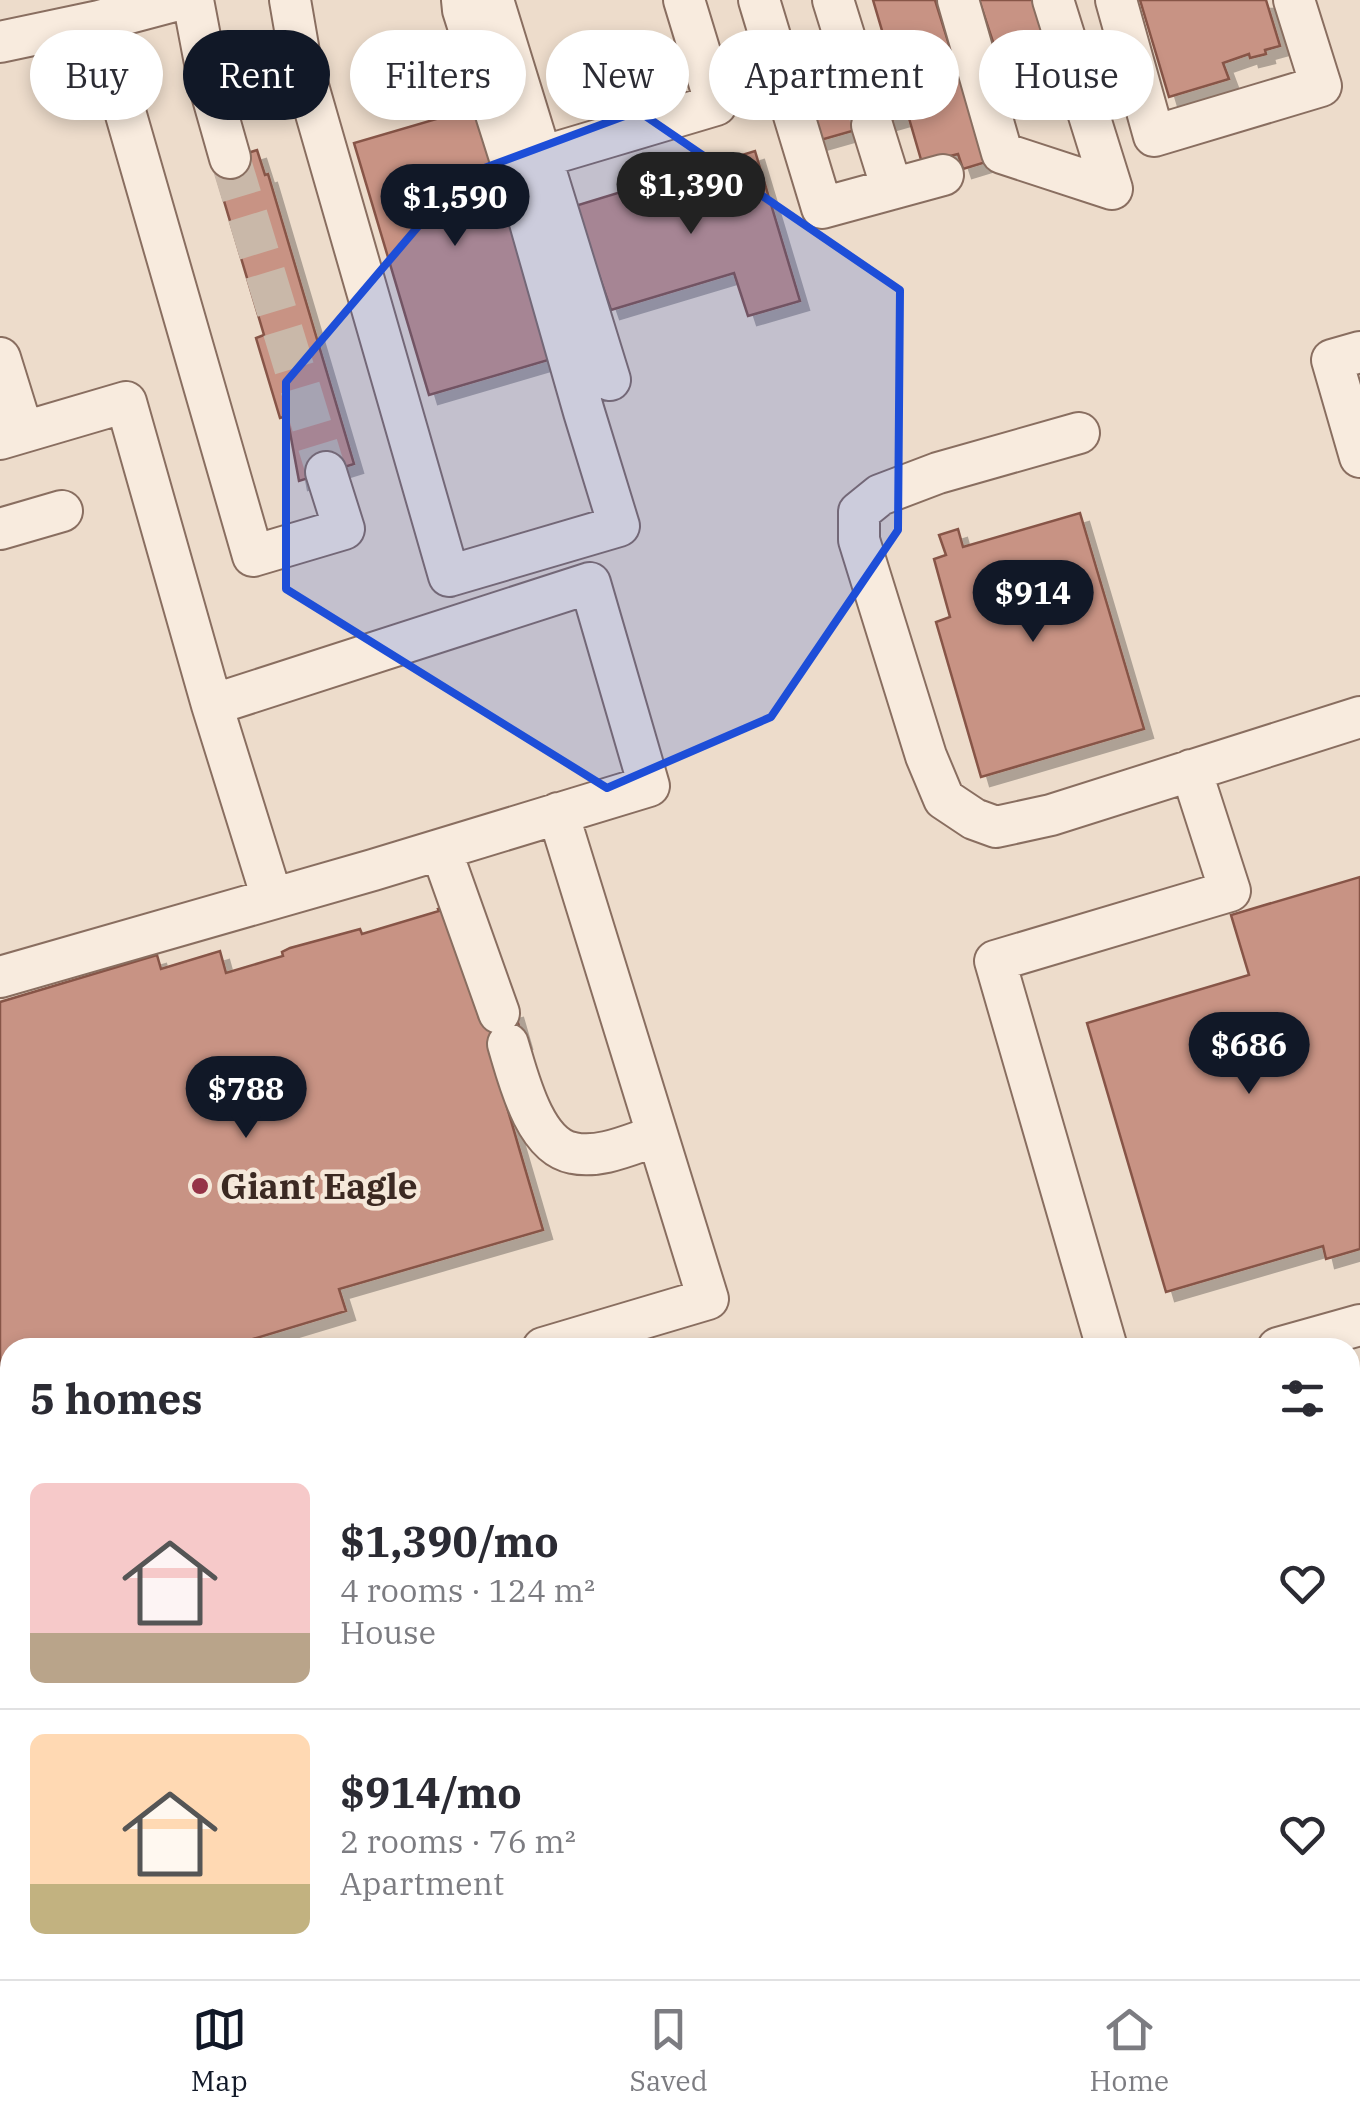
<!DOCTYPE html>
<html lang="en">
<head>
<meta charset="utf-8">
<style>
  :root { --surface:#fff; --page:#f7f7f7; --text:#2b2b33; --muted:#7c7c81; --line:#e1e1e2; --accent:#111827 }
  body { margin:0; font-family:"IBM Plex Serif",serif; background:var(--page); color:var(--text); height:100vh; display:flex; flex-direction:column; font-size:38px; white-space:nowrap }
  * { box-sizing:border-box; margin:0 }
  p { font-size:32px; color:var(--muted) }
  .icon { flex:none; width:55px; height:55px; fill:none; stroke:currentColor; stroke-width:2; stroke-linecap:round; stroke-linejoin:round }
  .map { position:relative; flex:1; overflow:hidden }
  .sheet { position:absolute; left:0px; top:1338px; width:1360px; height:642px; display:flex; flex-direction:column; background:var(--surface); border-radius:30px 30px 0 0; box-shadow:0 5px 15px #0003 }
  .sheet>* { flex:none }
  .top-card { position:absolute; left:30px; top:30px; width:1300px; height:90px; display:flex; gap:20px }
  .price { position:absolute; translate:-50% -85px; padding:0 22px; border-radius:35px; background:var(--accent); color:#fff; font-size:32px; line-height:65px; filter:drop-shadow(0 2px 5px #0008) }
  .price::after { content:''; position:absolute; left:50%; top:60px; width:30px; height:22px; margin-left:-15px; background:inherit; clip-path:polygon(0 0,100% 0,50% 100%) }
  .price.selected { background:#222; color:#fff }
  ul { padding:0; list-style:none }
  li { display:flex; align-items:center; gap:30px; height:250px; padding:0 30px }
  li+li { border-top:2px solid var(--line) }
  li span { display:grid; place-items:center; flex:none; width:280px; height:200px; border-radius:15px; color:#555 }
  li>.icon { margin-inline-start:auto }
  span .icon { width:120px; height:120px; fill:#fffc; stroke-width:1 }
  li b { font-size:42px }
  h2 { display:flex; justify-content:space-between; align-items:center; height:120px; padding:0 30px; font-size:42px }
  .tag { padding:0 35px; border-radius:45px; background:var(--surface); box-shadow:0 5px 15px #0003; font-size:35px; line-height:90px }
  .tag.selected { background:var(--accent); color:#fff }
  .dock { display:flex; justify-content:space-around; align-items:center; height:140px; border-top:2px solid var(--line); background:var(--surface); font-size:28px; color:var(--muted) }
  .dock a { display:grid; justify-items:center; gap:5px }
  .dock .selected { color:var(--accent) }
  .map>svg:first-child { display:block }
  .green { fill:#cbc79f }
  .building { fill:#c89384; stroke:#875447; stroke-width:2.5; filter:url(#shadow) }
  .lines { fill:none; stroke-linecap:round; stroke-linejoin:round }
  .minor-tunnel { stroke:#c9b8a9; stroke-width:40; stroke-dasharray:40 20; stroke-linecap:butt }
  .minor-casing { stroke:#896e60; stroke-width:44 }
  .minor { stroke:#f8ebde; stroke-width:40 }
  .marked { fill:#1d4ed8; fill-opacity:0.2; stroke:#1d4ed8; stroke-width:8; stroke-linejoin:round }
  .poi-dot { fill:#953347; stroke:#f5e8da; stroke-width:4 }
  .labels { text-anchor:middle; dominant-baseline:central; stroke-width:9; stroke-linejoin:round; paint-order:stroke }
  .poi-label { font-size:35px; font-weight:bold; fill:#3b2922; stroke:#f5e8da; text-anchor:start }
</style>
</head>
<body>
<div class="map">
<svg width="1360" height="1979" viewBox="0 0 1360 1979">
  <defs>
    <filter id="shadow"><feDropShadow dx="9" dy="9" stdDeviation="0" flood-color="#0004"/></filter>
  </defs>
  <rect width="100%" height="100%" fill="#eddccb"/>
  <!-- green -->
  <path class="green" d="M0,1900H10V1970H394L408,1979H0Z
    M647,1970H755L790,1979H599Z"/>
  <!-- building -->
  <path class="building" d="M873,0H935L986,162L963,169L958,154L922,163L908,115L817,141L793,62L883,34Z
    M979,0H1047L1057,64L1025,73L1022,63L1002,69Z
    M1140,0H1266L1280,46L1265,50L1266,54L1250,58L1249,54L1223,63L1229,79L1169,97Z
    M453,96L456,106L469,103L470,108L480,105L555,358L429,395L354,143L440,118L435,103Z
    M257,150L265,175L268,174L354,464L299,481L287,416L280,418L256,338L264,335L213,164Z
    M755,151L800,301L748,316L734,273L611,310L575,206Z
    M1080,513L1144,729L981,777L936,622L950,617L934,559L946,555L939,535L958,529L963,547Z
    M1360,877V1249L1326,1259L1323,1246L1166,1292L1087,1023L1249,975L1231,915Z
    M449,905L450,917L479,1018L514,1009L523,1040L490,1049L543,1230L339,1289L346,1311L223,1348H10V1430L0,1433V1002L157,955L161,969L220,951L226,973L283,956L282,952L290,948L360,929L362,934L439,911L438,909Z"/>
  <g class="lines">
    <!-- minor-tunnel -->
    <path class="minor-tunnel" d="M847,45L872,125
      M230,158L326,472"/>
    <!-- minor casing -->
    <g class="minor-casing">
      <path id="minor" d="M193,0L209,84L230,158
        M290,0L300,58L449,576L619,526L584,412L527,212L463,10L462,0
        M493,0L610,380
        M759,0L822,208L943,175
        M833,0L847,45
        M958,0L1002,153L1112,189
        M1053,0L1112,189
        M1116,0L1154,136L1321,86L1294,0
        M99,21L253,556L344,529L326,472
        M0,42L99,21L178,0
        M872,125L892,189
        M541,157L716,105L684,0
        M1360,352L1332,360L1360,457
        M0,358L23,432
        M1079,433L938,473L880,495L859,512V540L926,756L944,799L974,819L996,827L1051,815L1360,717
        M0,439L126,402L212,705L272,898
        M0,529L62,511
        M441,850L499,1013
        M0,977L373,870L649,786L590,583L212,705
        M508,1044C518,1077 534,1146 573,1153C600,1159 631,1144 656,1136
        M543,1348L708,1299L558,813
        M1107,1348L995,961L1230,891L1191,770
        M1278,1348L1360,1325
        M0,1506L10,1503
        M0,1737L10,1734
        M0,1854H10
        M1350,1933L1360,1930
        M901,1970L914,1979"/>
    </g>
    <!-- minor -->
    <use href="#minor" class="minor"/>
  </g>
  <!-- marked area -->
  <path class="marked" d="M638,111L900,290L898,530L771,717L607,788L286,589V382L460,177Z"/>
  <!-- markers -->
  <circle class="poi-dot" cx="200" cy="1186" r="10"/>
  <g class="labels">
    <!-- poi labels -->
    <g class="poi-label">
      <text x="220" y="1186">Giant Eagle</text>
    </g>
  </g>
</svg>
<b class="price selected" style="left:691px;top:237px">$1,390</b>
<b class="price" style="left:455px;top:249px">$1,590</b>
<b class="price" style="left:1033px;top:645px">$914</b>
<b class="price" style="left:1249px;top:1097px">$686</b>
<b class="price" style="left:246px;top:1141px">$788</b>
<div class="top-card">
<a class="tag">Buy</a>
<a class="tag selected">Rent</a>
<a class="tag">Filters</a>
<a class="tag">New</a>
<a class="tag">Apartment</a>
<a class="tag">House</a>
</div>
<section class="sheet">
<h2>5 homes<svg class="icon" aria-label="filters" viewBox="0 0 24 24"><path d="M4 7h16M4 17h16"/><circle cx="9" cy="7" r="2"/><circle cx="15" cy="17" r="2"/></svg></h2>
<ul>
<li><span style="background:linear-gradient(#f6c9c9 75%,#b9a48a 0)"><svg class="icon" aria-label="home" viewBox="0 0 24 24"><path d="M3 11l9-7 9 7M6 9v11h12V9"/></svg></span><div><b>$1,390/mo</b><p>4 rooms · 124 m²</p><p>House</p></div><svg class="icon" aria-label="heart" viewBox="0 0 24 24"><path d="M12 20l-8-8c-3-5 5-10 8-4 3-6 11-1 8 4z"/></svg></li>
<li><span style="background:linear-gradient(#ffd9b3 75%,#c2b280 0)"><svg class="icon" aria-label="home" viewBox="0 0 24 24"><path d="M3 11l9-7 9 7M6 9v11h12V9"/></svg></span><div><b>$914/mo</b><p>2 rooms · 76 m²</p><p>Apartment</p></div><svg class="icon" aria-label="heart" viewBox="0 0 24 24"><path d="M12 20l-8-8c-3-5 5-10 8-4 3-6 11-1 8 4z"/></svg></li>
</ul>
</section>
</div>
<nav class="dock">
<a class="selected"><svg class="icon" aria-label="map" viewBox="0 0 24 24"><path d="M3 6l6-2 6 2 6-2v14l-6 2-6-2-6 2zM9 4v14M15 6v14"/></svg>Map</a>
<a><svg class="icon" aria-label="saved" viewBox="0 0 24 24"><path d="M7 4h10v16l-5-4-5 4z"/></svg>Saved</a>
<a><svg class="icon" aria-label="home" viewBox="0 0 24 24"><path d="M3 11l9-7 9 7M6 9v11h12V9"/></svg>Home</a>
</nav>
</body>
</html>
